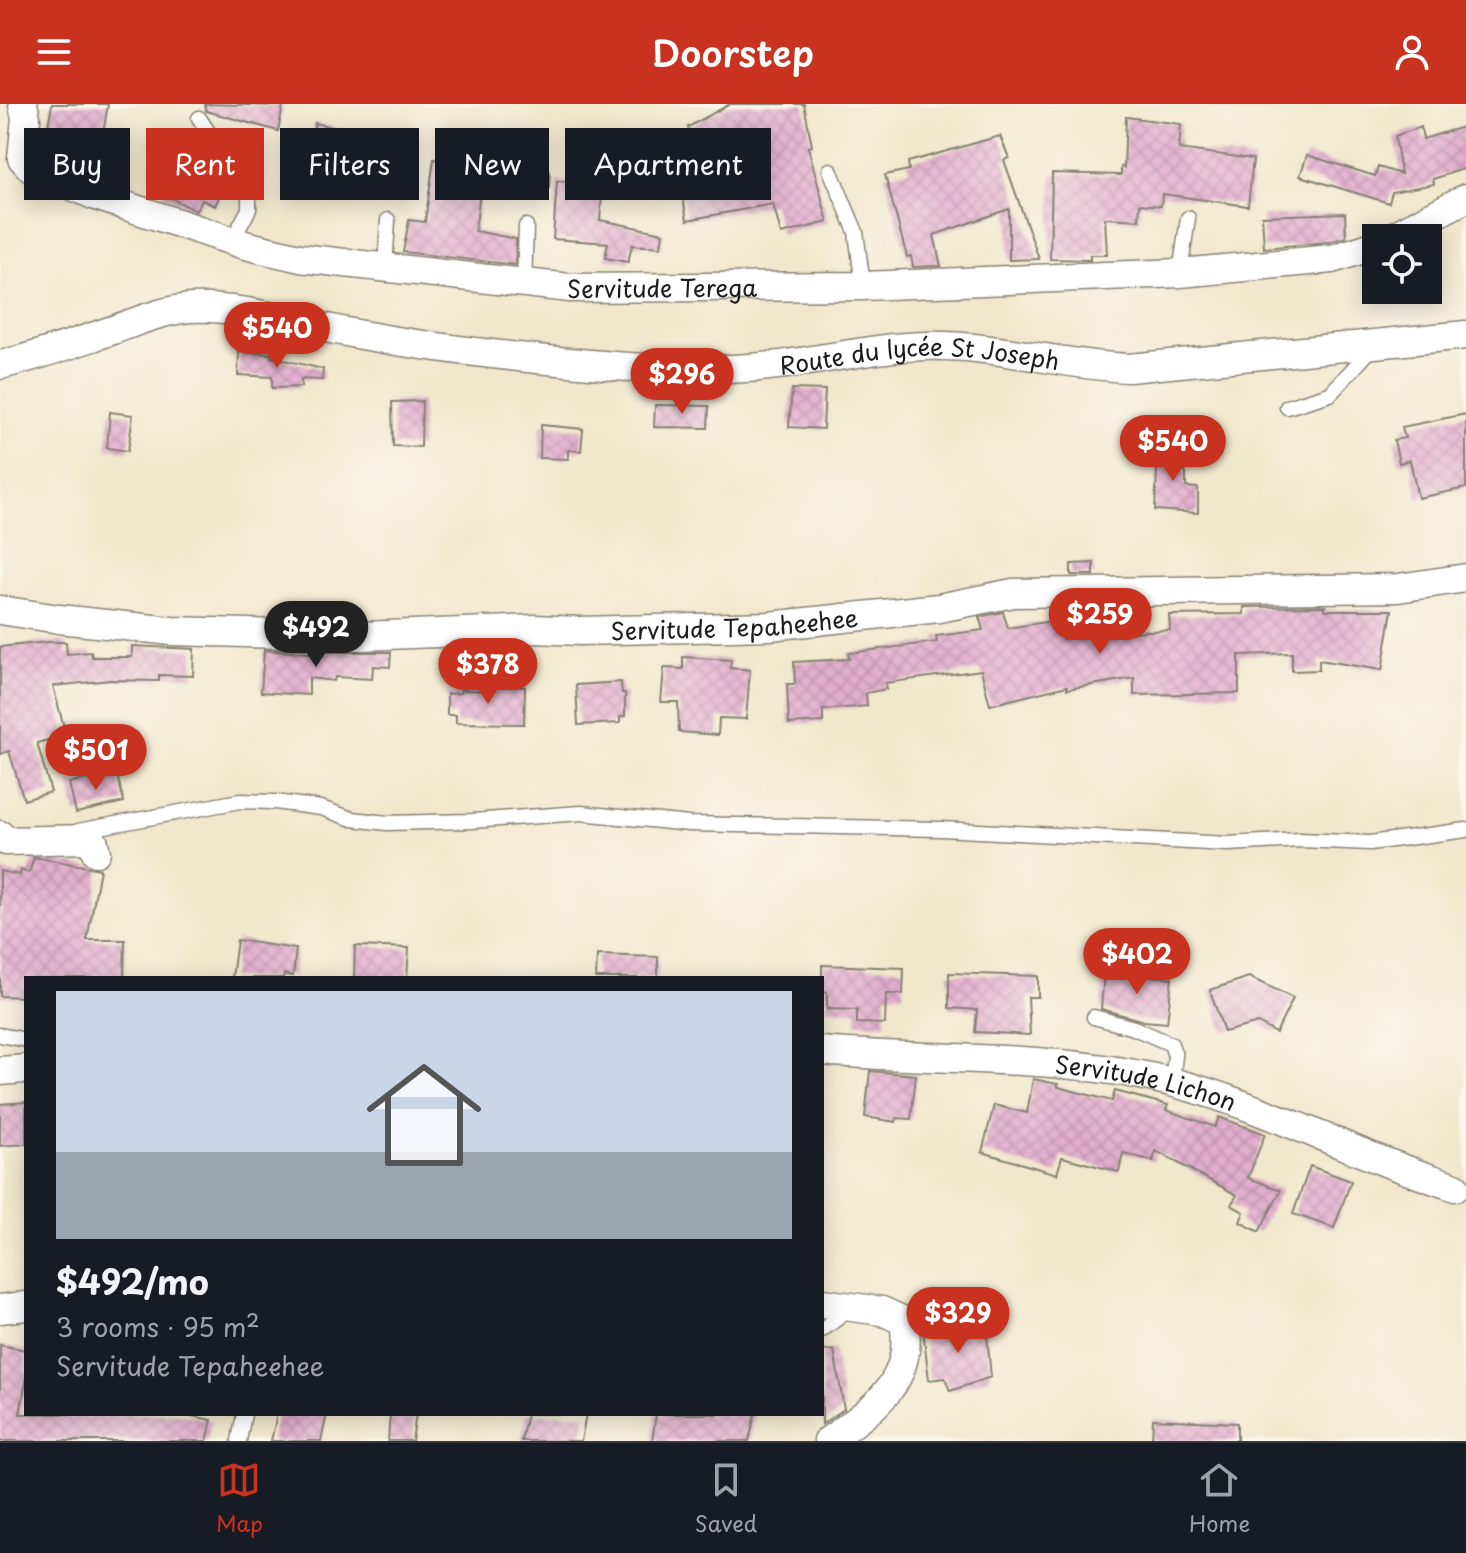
<!DOCTYPE html>
<html lang="en">
<head>
<meta charset="utf-8">
<style>
  :root { --surface:#171b24; --page:#242831; --text:#f1f3f6; --muted:#9ea1a6; --line:#363941; --accent:#c8321e }
  body { margin:0; font-family:"Playpen Sans",sans-serif; background:var(--page); color:var(--text); height:100vh; display:flex; flex-direction:column; font-size:30px; white-space:nowrap }
  * { box-sizing:border-box; margin:0 }
  p { font-size:26px; color:var(--muted) }
  .icon { flex:none; width:44px; height:44px; fill:none; stroke:currentColor; stroke-width:2; stroke-linecap:round; stroke-linejoin:round }
  .map { position:relative; flex:1; overflow:hidden }
  .side { position:absolute; left:24px; top:872px; width:800px; height:440px; display:flex; flex-direction:column; background:var(--surface); border-radius:0px; box-shadow:0 4px 20px #0003 }
  .side>* { flex:none }
  .banner { position:absolute; left:24px; top:24px; width:800px; height:72px; display:flex; gap:16px }
  .controls { position:absolute; left:1362px; top:120px; display:grid; gap:16px }
  .controls a { display:grid; place-items:center; width:80px; height:80px; border-radius:0px; background:var(--surface); box-shadow:0 4px 20px #0003; font-size:40px }
  .price { position:absolute; translate:-50% -68px; padding:0 18px; border-radius:28px; background:var(--accent); color:#fff; font-size:26px; line-height:52px; filter:drop-shadow(0 2px 4px #0008) }
  .price::after { content:''; position:absolute; left:50%; top:48px; width:24px; height:18px; margin-left:-12px; background:inherit; clip-path:polygon(0 0,100% 0,50% 100%) }
  .price.selected { background:#222; color:#fff }
  ul { padding:0; list-style:none }
  li { display:grid; align-content:center; gap:16px; height:424px; padding:0 32px }
  li span { display:grid; place-items:center; height:248px; border-radius:0px; color:#555 }
  li>.icon { margin-inline-start:auto }
  span .icon { width:144px; height:144px; fill:#fffc; stroke-width:1 }
  li b { font-size:34px }
  .tag { padding:0 28px; border-radius:0px; background:var(--surface); box-shadow:0 4px 20px #0003; font-size:28px; line-height:72px }
  .tag.selected { background:var(--accent); color:#fff }
  header { display:flex; justify-content:space-between; align-items:center; height:104px; padding:0 32px; background:var(--accent); color:#fff; font-size:36px; font-weight:600 }
  .tabs { display:flex; justify-content:space-around; align-items:center; height:112px; border-top:2px solid var(--line); background:var(--surface); font-size:22px; color:var(--muted) }
  .tabs a { display:grid; justify-items:center; gap:4px }
  .tabs .selected { color:var(--accent) }
  .map>svg:first-child { display:block }
  .building { fill:url(#building-cross-hatch) }
  .lines { fill:none; stroke-linecap:round; stroke-linejoin:round }
  .lane-casing { stroke:#868274; stroke-width:17 }
  .street-casing { stroke:#868274; stroke-width:31 }
  .lane { stroke:#fff; stroke-width:14 }
  .street { stroke:#fff; stroke-width:28 }
  .labels { text-anchor:middle; dominant-baseline:central; stroke-width:6; stroke-linejoin:round; paint-order:stroke }
  .street-label { font-size:24px; fill:#1c1c1c; stroke:#fbf7ec }
</style>
</head>
<body>
<header><svg class="icon" aria-label="menu" viewBox="0 0 24 24"><path d="M4 6h16M4 12h16M4 18h16"/></svg>Doorstep<svg class="icon" aria-label="person" viewBox="0 0 24 24"><circle cx="12" cy="8" r="4"/><path d="M4 21q1-7 8-7t8 7"/></svg></header>
<div class="map">
<svg width="1466" height="1337" viewBox="0 0 1466 1337">
  <defs>
    <pattern id="building-cross-hatch" width="8" height="8" patternUnits="userSpaceOnUse" patternTransform="scale(2)"><rect width="8" height="8" fill="#e2aece"/><path d="M0 0l8 8M0 8l8-8" fill="none" stroke="#c195b0"/></pattern>
  </defs>
  <rect width="100%" height="100%" fill="#fbf7ec"/>
  <filter id="ink" filterUnits="userSpaceOnUse"><feTurbulence type="fractalNoise" baseFrequency=".0125" numOctaves="2"/><feDisplacementMap in="SourceGraphic" scale="16" xChannelSelector="R" yChannelSelector="G"/><feConvolveMatrix kernelMatrix="1 2 1 2 8 2 1 2 1" color-interpolation-filters="sRGB"/></filter>
  <filter id="wash" filterUnits="userSpaceOnUse"><feTurbulence type="fractalNoise" baseFrequency=".006" numOctaves="4" result="noise"/><feDisplacementMap in="SourceGraphic" scale="32" xChannelSelector="R" yChannelSelector="G"/><feGaussianBlur stdDeviation="1.8" result="paint"/><feColorMatrix in="noise" values="0 0 0 0 0 0 0 0 0 0 0 0 0 0 0 0 0 1.4 0 .05"/><feComposite in="paint" operator="in"/></filter>
  <g filter="url(#wash)">
    <rect width="100%" height="100%" fill="#f1e7cc"/>
    <g id="blocks">
      <!-- building -->
      <path class="building" d="M52,0H108L97,67L68,62L43,51Z
        M205,0L283,2L278,27L206,7Z
        M730,0H804L812,42L808,43L828,118L781,130L773,100L687,116L676,54L694,51L688,23Z
        M1126,13L1181,20L1179,45L1253,55L1248,102L1162,90L1161,102L1140,100L1139,116L1105,114L1107,151H1090V156L1050,155L1052,69L1121,71V63L1124,64Z
        M315,19L366,31L365,36L384,40L373,85L355,79L352,94L299,80Z
        M1466,22V64L1433,75L1434,80L1392,88L1389,99L1300,72L1307,51L1375,72L1378,63L1401,70L1395,32L1421,23L1423,35Z
        M178,30L206,43L217,59L214,64L223,68L227,75L215,102L202,96L196,107L163,90L168,80L157,75Z
        M1000,32L1009,54L1004,56L1039,155L1009,156V105L934,131L941,162L913,163L911,152L907,153L885,71L909,66L908,58Z
        M434,55L550,68L549,84L481,82L475,127L516,135L515,161L403,148L409,116L425,118Z
        M557,77L585,79L584,90L602,91L600,116L663,129L661,143L632,141L628,158L605,154L608,139L553,135Z
        M1345,109L1346,133L1329,138L1264,144L1262,112Z
        M239,248L272,250L271,253L323,265L322,276L301,275V283L272,284V273L238,271Z
        M792,285L825,286L823,325L789,323Z
        M422,297L421,343L393,342L392,298Z
        M655,301L709,302L708,324L654,323Z
        M110,308L133,311L128,347L107,344Z
        M1466,310V384L1418,394L1410,356L1399,359L1394,336L1405,334L1402,323Z
        M541,321L583,325L581,347L568,346V355L540,354Z
        M1159,324L1186,370V383L1198,384V409L1155,406Z
        M1094,459V471H1071V460Z
        M1325,502V506H1392L1382,566L1319,556V566L1292,567V549L1239,551V589L1134,591V574L1067,585V582L990,601L981,566L885,579L886,585L866,589L867,602L823,606V618L789,620L787,580H795L794,558L849,555L848,549L937,538L936,532L983,526L979,513L1003,508L1008,524L1059,516L1062,535L1104,529L1170,526L1169,511L1244,510V503Z
        M48,538H66L67,550L91,548L92,553H132V542L194,545L193,572L159,571V577L110,576L53,582L66,631L37,639L51,688L24,696L9,647L0,650V543Z
        M264,546L322,550V548H391L390,563L373,562L372,575L335,573L334,577L309,574V591L261,588Z
        M683,553L731,556L730,564L750,566L746,615L719,614L718,631L679,628L678,598H661L664,564L683,565Z
        M621,578L622,589H625V612L620,613V619L578,621L576,581Z
        M494,582L525,583L524,620L456,619V611H447V590L460,589L461,586L493,587Z
        M116,667L124,698L76,709L69,679Z
        M34,753L100,765L87,836H125L124,874H26V893L0,892V767L20,771L21,766L29,769Z
        M237,836L296,845L293,872L284,870L283,874H232Z
        M355,842L409,844L407,874H354Z
        M597,851L658,853V874H596Z
        M822,861L904,864L903,890H886L885,920L857,919V906L827,905V888H822Z
        M1104,868L1172,874L1167,919L1144,917L1101,905Z
        M949,869L1038,872V893H1028L1030,931L975,928L977,906L949,904Z
        M1249,873L1293,894L1276,929L1258,919L1224,928L1210,886Z
        M870,967L916,971L911,1015L897,1014L896,1018L865,1013Z
        M1033,975L1058,980V983L1112,997L1115,987L1168,1001L1166,1006L1215,1023L1219,1013L1265,1030L1248,1074L1281,1086L1259,1128L1240,1118L1244,1108L1231,1101L1237,1091L1156,1047L1153,1057L1123,1049L1119,1068L1062,1053L1057,1070L982,1048L994,1001L1027,1009Z
        M26,998V1040L0,1042V1000Z
        M1310,1062L1351,1077L1334,1124L1293,1110Z
        M986,1220L991,1273L950,1287L945,1274L929,1276L923,1226Z
        M0,1241L26,1246V1277L20,1310H181L212,1316L207,1337H0Z
        M834,1246L844,1305L822,1320V1247Z
        M277,1310H327L321,1337H271Z
        M390,1310H416L412,1337H388Z
        M527,1310H586L581,1337H521Z
        M656,1310H755L749,1337H652Z
        M1153,1315L1237,1319V1337H1152Z"/>
    </g>
  </g>
  <g filter="url(#ink)">
    <use href="#blocks" fill-opacity="0" stroke="#868274" stroke-width="2"/>
    <g class="lines">
      <!-- lane casing -->
      <g class="lane-casing">
        <path id="lane" d="M199,14L249,90V105L232,137
          M830,66L856,128L863,182
          M385,164L388,116
          M1180,169L1188,114
          M524,180L526,122
          M1287,303L1330,290L1374,242
          M78,727L240,697L275,698L321,704L352,715L387,719L472,717L581,709L689,720L941,725L1228,740L1300,736L1370,739L1466,726
          M1094,913L1134,924L1171,940L1175,952L1172,978
          M0,931L26,936
          M822,1226L838,1214L849,1202
          M239,1337L244,1310"/>
      </g>
      <!-- street casing -->
      <g class="street-casing">
        <g id="street">
          <path id="s1" d="M23,0L26,14L22,54L32,65L96,92L245,141L300,154L570,184L863,182L1180,169L1332,155L1376,141"/>
          <path d="M1390,134L1466,94"/>
          <path id="s2" d="M0,261C39,252 77,238 116,225C140,216 165,206 191,204C232,201 299,219 341,227C416,242 493,251 569,258C641,265 714,270 787,260C833,254 878,243 925,242C994,240 1060,261 1129,264L1466,231"/>
          <path id="s3" d="M0,506L59,515L172,527L361,532L535,525L580,527L769,522L939,504L1013,489L1398,484L1466,474"/>
          <path d="M0,731L6,737L88,735L94,739L96,748"/>
          <path id="s4" d="M822,947C932,957 1042,950 1150,973C1225,989 1292,1021 1363,1049C1393,1062 1424,1072 1455,1083"/>
          <path d="M0,967L26,965"/>
          <path d="M822,1199L882,1207L904,1217C915,1279 872,1306 828,1337"/>
          <path d="M0,1205L26,1202"/>
        </g>
      </g>
      <!-- lane -->
      <use href="#lane" class="lane"/>
      <!-- street -->
      <use href="#street" class="street"/>
    </g>
  </g>
  <g class="labels">
    <!-- street labels -->
    <g class="street-label">
      <text stroke="none"><textPath href="#s1" startOffset="716">Servitude Terega</textPath></text>
      <text stroke="none"><textPath href="#s2" startOffset="934">Route du lycée St Joseph</textPath></text>
      <text stroke="none"><textPath href="#s3" startOffset="736">Servitude Tepaheehee</textPath></text>
      <text stroke="none"><textPath href="#s4" startOffset="326">Servitude Lichon</textPath></text>
    </g>
  </g>
</svg>
<div class="controls">
<a><svg class="icon" aria-label="locate" viewBox="0 0 24 24"><circle cx="12" cy="12" r="6"/><path d="M12 2v4M12 18v4M2 12h4M18 12h4"/></svg></a>
</div>
<b class="price" style="left:277px;top:266px">$540</b>
<b class="price" style="left:682px;top:312px">$296</b>
<b class="price" style="left:1173px;top:379px">$540</b>
<b class="price" style="left:1100px;top:552px">$259</b>
<b class="price selected" style="left:316px;top:565px">$492</b>
<b class="price" style="left:488px;top:602px">$378</b>
<b class="price" style="left:96px;top:688px">$501</b>
<b class="price" style="left:1137px;top:892px">$402</b>
<b class="price" style="left:958px;top:1251px">$329</b>
<div class="banner">
<a class="tag">Buy</a>
<a class="tag selected">Rent</a>
<a class="tag">Filters</a>
<a class="tag">New</a>
<a class="tag">Apartment</a>
</div>
<section class="side">
<ul>
<li><span style="background:linear-gradient(#c9d6e8 65%,#9aa5b1 0)"><svg class="icon" aria-label="home" viewBox="0 0 24 24"><path d="M3 11l9-7 9 7M6 9v11h12V9"/></svg></span><div><b>$492/mo</b><p>3 rooms · 95 m²</p><p>Servitude Tepaheehee</p></div></li>
</ul>
</section>
</div>
<nav class="tabs">
<a class="selected"><svg class="icon" aria-label="map" viewBox="0 0 24 24"><path d="M3 6l6-2 6 2 6-2v14l-6 2-6-2-6 2zM9 4v14M15 6v14"/></svg>Map</a>
<a><svg class="icon" aria-label="saved" viewBox="0 0 24 24"><path d="M7 4h10v16l-5-4-5 4z"/></svg>Saved</a>
<a><svg class="icon" aria-label="home" viewBox="0 0 24 24"><path d="M3 11l9-7 9 7M6 9v11h12V9"/></svg>Home</a>
</nav>
</body>
</html>
